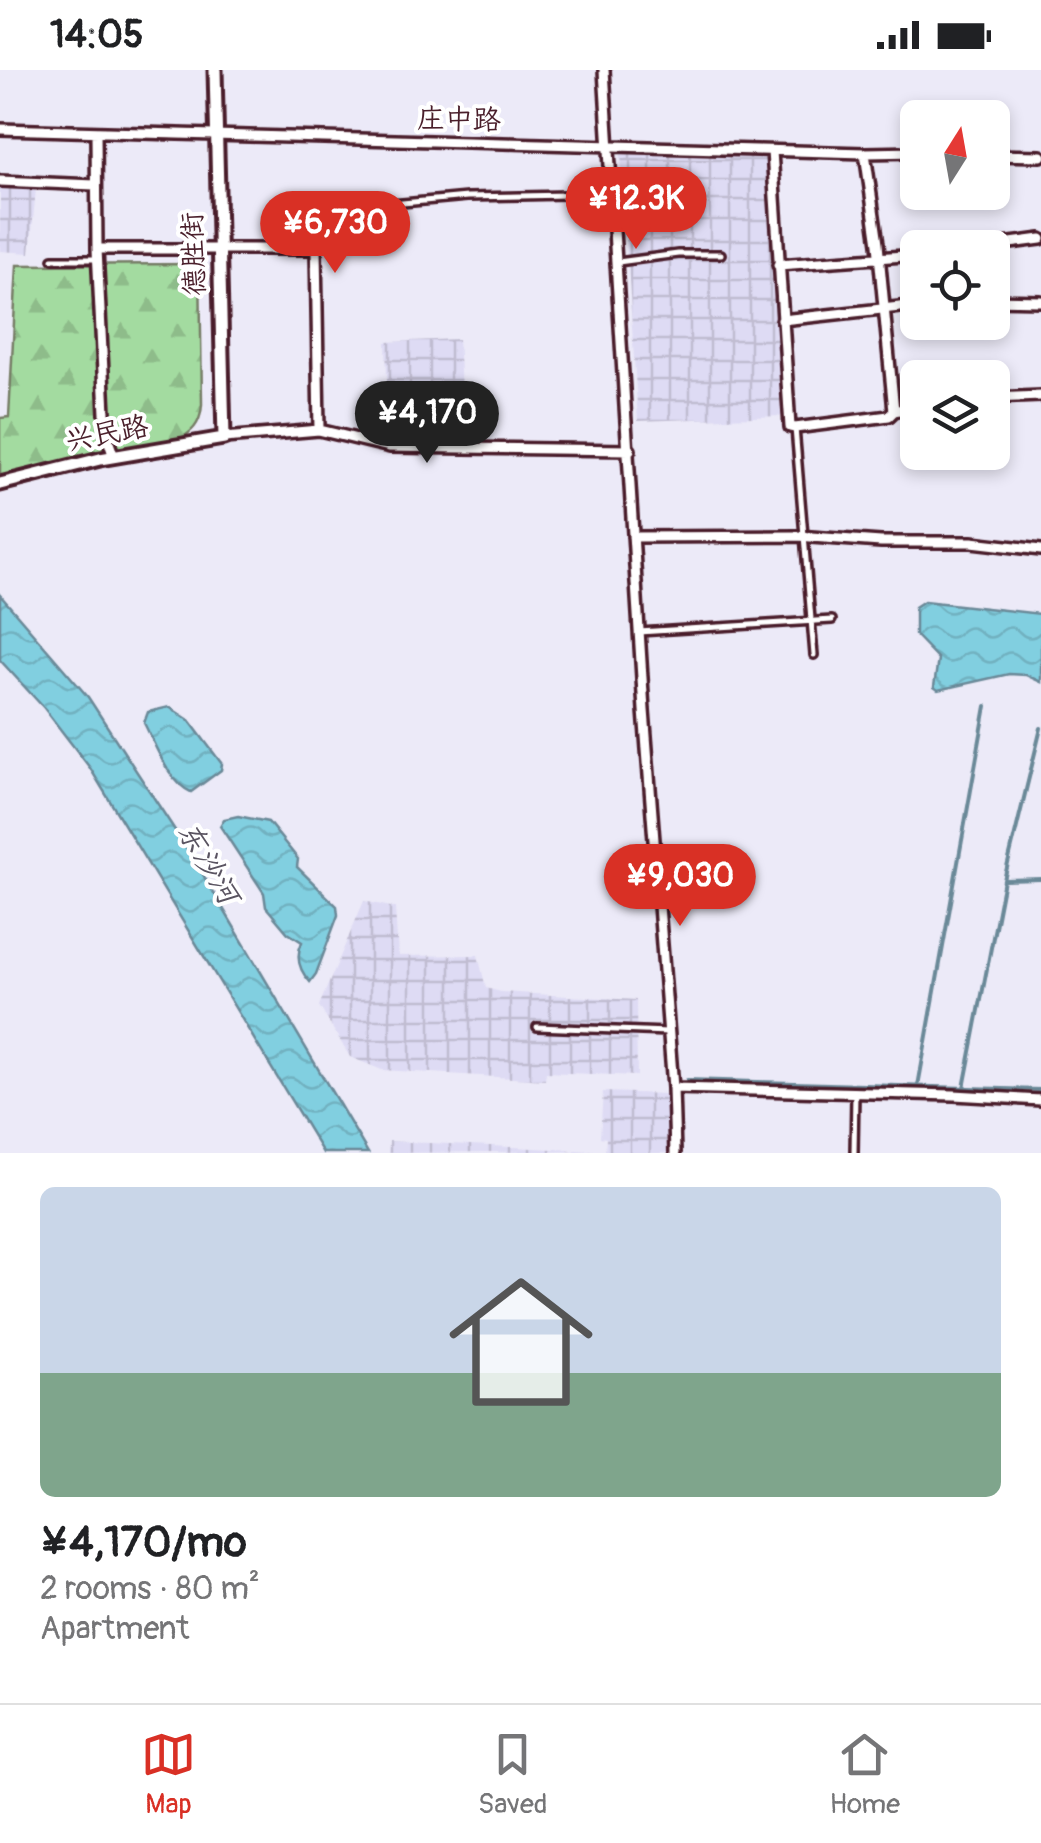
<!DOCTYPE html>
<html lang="en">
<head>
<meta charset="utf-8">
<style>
  :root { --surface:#fff; --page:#f2f2f2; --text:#202124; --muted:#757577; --line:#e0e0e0; --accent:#d93025 }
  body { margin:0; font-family:Pangolin,"LXGW WenKai TC",sans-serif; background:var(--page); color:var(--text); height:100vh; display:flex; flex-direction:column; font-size:38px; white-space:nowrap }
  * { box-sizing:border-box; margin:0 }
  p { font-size:32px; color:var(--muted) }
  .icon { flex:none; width:55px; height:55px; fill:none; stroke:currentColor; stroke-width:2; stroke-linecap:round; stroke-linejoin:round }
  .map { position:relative; height:1083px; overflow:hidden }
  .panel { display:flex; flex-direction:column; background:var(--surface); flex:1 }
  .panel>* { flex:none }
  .needle { width:65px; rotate:11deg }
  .tools { position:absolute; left:900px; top:30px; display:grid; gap:20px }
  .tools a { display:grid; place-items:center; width:110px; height:110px; border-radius:15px; background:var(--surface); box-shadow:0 5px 15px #0003; font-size:50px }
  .price { position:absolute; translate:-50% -85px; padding:0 22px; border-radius:35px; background:var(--accent); color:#fff; font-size:32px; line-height:65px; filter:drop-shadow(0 2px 5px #0008) }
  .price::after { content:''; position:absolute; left:50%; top:60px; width:30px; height:22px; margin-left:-15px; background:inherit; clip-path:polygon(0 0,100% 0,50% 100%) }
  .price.active { background:#222; color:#fff }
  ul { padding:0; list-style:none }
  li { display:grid; align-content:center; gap:20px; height:530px; padding:0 40px }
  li+li { border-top:2px solid var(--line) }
  li span { display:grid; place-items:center; height:310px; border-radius:15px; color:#555 }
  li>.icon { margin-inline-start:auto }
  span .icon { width:180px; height:180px; fill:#fffc; stroke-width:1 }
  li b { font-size:42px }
  .status { display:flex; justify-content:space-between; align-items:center; height:70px; padding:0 50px; background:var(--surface); direction:ltr }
  .status svg { height:28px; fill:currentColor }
  .menu { display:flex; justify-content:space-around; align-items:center; height:140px; border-top:2px solid var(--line); background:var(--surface); font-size:28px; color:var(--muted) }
  .menu a { display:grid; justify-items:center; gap:5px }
  .menu .active { color:var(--accent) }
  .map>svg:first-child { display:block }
  .industrial { fill:url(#industrial-grid) }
  .forest { fill:url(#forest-firs); stroke:#767d66; stroke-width:2.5 }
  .water { fill:url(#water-waves); stroke:#6b8998; stroke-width:2.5 }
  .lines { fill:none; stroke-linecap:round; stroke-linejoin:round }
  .stream { stroke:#6b8998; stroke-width:4 }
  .service-casing { stroke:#4a1f2b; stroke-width:12 }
  .minor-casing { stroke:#4a1f2b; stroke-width:16 }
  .tertiary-casing { stroke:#4a1f2b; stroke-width:19 }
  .service { stroke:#fff; stroke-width:5 }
  .minor { stroke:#fff; stroke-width:9 }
  .tertiary { stroke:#fff; stroke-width:11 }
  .labels { text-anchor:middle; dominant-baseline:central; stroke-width:8; stroke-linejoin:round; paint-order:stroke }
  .street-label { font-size:28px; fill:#4a1f2b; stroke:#fff }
  .water-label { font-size:30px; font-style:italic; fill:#5a5461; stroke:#fff }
</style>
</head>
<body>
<div class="status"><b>14:05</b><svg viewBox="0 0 49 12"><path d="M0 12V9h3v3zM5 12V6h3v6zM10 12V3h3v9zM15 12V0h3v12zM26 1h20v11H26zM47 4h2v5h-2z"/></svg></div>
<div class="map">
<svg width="1041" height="1083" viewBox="0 0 1041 1083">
  <defs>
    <pattern id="industrial-grid" width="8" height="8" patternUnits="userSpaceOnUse" patternTransform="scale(2.5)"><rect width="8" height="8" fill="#dedbf4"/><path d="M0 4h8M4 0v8" fill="none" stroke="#c0bcd1"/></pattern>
    <pattern id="forest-firs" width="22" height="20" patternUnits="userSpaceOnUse" patternTransform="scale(2.5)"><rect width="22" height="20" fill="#a3dba0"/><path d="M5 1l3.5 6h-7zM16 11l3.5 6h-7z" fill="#8ebc8a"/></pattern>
    <pattern id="water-waves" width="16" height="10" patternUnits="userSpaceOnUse" patternTransform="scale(2.5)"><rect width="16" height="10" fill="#81cfe0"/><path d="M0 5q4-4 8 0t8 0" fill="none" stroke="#71b1c0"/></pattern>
  </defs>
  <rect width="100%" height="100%" fill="#eceaf8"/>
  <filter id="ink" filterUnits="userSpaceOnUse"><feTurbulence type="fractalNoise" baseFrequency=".01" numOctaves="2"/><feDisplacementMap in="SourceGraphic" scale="20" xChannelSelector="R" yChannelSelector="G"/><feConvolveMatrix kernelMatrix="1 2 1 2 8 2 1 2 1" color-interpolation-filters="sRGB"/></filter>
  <g filter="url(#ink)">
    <!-- industrial -->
    <path class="industrial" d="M621,84L768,87L783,346L638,351Z
      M0,117L36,118L30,183L0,181Z
      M458,269L463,353L388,352L386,272Z
      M364,831L395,838L398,886L478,885L486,918L501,922L636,930L637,1006L546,1002L545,1010L382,1000L350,987L319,936Z
      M603,1022L667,1024L669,1083H605L606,1068L600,1067Z
      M389,1071L595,1081L388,1083Z"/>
    <!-- forest -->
    <path class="forest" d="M200,194L202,334C201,350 196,359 183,367L0,407V348L9,347L17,195Z"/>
    <!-- water -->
    <path class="water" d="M0,525L88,627L195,791L368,1083H323L90,698L44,638L0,590Z
      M924,531L1041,544V612L1026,605L1009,604L938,620L934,617L938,589L915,565V537Z
      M169,637L189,650L222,694L221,700L191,722C168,712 155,674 144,653L148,642Z
      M238,746L268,752L298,789L297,797L337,836L338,845L316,904L310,912C299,900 295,887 302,872L288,863L266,837L264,823L220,756L224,749Z"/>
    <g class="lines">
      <!-- stream -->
      <path class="stream" d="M1006,810L1041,809
        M687,1010L1041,1020
        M918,1016L986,636
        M964,1018L1004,810L1041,658"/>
      <!-- service casing -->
      <g class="service-casing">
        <path id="service" d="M327,140L467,127L613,124
          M53,189H97
          M618,192L678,184H721
          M795,358L814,585
          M639,562L832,550
          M537,957L668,962
          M854,1083L855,1023"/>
      </g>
      <!-- minor casing -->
      <g class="minor-casing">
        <path id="minor" d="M604,0L644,640L673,1018L954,1025L1041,1030
          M0,59L865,83L918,82
          M96,62L97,179L106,364L114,387
          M772,81L790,357L795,358L889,346L894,341L878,174L865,83
          M992,85L1041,86
          M0,111L95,115
          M972,178L1041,169
          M97,179H316L319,360
          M778,195L918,185
          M992,230L1041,231
          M782,250L918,235
          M992,328L1041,326
          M894,341L918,336
          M224,368L319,360L390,377L630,380
          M633,467L797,466L881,472H972L1041,480
          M673,1018L675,1083"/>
      </g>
      <!-- tertiary casing -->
      <g class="tertiary-casing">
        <path id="tertiary" d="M0,414L100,389L224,368L215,0"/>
      </g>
      <!-- service -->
      <use href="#service" class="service"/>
      <!-- minor -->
      <use href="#minor" class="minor"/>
      <!-- tertiary -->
      <use href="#tertiary" class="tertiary"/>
    </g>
  </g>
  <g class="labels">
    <!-- street labels -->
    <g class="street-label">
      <text transform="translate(459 50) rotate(1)">庄中路</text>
      <text transform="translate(194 184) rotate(-92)">德胜街</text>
      <text transform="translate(107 364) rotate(-11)">兴民路</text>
    </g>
    <!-- water labels -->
    <g class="water-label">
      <text transform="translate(208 793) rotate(59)">东沙河</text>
    </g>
  </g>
</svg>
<div class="tools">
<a><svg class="needle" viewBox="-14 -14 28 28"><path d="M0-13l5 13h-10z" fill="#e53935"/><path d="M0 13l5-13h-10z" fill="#757577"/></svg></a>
<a><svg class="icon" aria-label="locate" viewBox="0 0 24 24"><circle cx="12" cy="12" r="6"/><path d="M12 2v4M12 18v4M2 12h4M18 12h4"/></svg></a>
<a><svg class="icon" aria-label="layers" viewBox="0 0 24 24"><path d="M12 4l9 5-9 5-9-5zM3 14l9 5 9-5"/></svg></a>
</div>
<b class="price" style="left:636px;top:182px">¥12.3K</b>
<b class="price" style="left:335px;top:206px">¥6,730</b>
<b class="price active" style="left:427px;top:396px">¥4,170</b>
<b class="price" style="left:680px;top:859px">¥9,030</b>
</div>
<section class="panel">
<ul>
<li><span style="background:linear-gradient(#c9d6e8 60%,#7fa58c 0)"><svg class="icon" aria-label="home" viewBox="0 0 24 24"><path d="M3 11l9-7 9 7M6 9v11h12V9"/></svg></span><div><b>¥4,170/mo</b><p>2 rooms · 80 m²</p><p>Apartment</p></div></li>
</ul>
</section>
<nav class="menu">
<a class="active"><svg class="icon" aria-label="map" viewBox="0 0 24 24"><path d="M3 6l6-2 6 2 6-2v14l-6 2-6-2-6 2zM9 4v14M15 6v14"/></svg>Map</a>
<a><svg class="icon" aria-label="saved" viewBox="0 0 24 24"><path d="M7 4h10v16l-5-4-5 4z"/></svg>Saved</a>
<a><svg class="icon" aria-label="home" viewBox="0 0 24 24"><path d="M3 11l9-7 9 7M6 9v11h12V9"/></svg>Home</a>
</nav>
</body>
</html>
